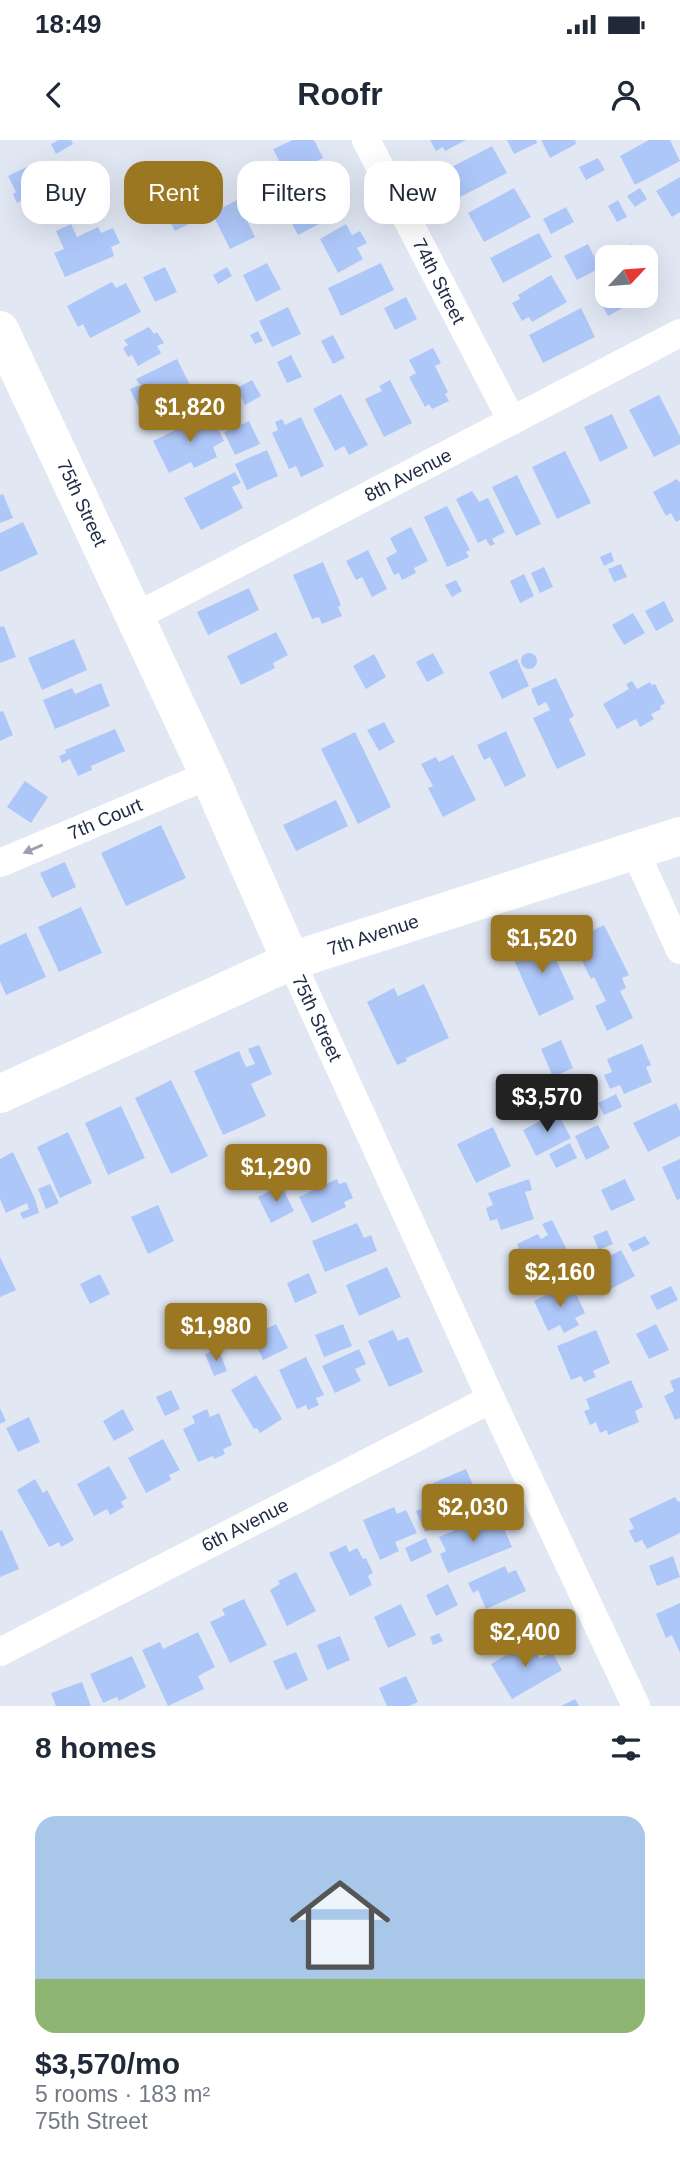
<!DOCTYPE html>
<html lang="en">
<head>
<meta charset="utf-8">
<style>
  :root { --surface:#fff; --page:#f6f6f7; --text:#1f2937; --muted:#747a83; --accent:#9b7722 }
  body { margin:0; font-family:Helvetica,sans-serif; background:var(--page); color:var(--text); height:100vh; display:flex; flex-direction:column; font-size:26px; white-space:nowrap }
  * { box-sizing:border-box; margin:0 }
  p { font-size:23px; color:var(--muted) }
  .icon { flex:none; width:38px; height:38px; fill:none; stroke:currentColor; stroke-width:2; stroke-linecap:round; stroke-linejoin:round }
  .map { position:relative; height:1566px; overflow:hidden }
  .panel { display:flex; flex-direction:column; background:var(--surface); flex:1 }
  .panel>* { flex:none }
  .hud { position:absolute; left:21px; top:21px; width:639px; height:63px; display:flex; gap:14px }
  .needle { width:46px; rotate:64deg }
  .fabs { position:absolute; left:595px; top:105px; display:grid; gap:14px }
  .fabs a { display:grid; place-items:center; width:63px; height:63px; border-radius:14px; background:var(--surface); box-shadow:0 7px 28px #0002; font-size:35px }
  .price { position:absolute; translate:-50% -60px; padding:0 16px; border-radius:7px; background:var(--accent); color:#fff; font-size:23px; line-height:46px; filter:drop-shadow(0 2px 4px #0008) }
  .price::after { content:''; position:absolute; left:50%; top:42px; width:21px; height:16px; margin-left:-10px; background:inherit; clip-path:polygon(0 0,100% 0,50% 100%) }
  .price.active { background:#222; color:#fff }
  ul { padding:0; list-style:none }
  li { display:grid; align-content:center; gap:14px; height:371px; padding:0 35px }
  li span { display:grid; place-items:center; height:217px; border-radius:21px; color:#555 }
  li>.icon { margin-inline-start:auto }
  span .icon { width:126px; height:126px; fill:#fffc; stroke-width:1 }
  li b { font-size:30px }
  h2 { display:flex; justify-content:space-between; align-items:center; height:84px; padding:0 35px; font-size:30px }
  .pill { padding:0 24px; border-radius:21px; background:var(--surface); box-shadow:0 7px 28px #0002; font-size:24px; line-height:63px }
  .pill.active { background:var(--accent); color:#fff }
  .status { display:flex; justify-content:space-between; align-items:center; height:49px; padding:0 35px; background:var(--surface); direction:ltr }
  .status svg { height:19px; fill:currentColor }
  header { display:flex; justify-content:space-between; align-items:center; height:91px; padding:0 35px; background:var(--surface); font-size:32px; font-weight:700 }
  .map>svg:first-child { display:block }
  .building { fill:#aec7f9 }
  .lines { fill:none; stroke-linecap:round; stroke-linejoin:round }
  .street { stroke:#fff; stroke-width:28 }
  .secondary { stroke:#fff; stroke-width:38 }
  .oneway { fill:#9ba0ab }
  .labels { text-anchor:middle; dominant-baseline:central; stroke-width:5; stroke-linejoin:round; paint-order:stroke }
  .street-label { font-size:19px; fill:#212c45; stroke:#fff }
</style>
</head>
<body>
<div class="status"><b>18:49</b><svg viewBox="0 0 49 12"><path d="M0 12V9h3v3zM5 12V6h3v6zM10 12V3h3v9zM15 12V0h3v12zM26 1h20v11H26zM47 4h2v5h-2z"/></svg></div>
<header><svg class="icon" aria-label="back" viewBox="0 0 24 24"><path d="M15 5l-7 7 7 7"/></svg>Roofr<svg class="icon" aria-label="person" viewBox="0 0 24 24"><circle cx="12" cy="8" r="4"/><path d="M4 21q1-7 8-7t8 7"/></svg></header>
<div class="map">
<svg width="680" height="1566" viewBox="0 0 680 1566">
  <rect width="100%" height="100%" fill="#e1e8f4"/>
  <!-- building -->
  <path class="building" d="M59,0H71L73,4L56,14L51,4Z
    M293,0H314L323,18L287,36L273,9Z
    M430,0H466L445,11L443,7L436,11Z
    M507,0H536L537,3L514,14Z
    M541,0H575L576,4L550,18Z
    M649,0H670L680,21L635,45L620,16Z
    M492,6L507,33L460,57L446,30Z
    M598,18L605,30L586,40L579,27Z
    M45,21L53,35L46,39L56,58L27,73L21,61L17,63L13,54L16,52L8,36L37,22L38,25Z
    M337,36L345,50L336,55L344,71L298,95L282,65Z
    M680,37V72L672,77L656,51Z
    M514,48L531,77L484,102L468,73Z
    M640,48L647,59L635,67L627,56Z
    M188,52L201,78L175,91L161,66Z
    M237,60L255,97L230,109L212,73Z
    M618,60L627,77L617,82L608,66Z
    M566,67L574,82L551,94L543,79Z
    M71,84L77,97L98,87L101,93L113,88L120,103L111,107L114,116L65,137L54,113L64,109L56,91Z
    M346,84L352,95L360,91L367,103L357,108L363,119L338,133L320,99Z
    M539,93L552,117L503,143L490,118Z
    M588,104L600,128L577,140L564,116Z
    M632,104L639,117H607Z
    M267,123L281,149L256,162L243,135Z
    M381,123L394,150L341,176L328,148Z
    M165,127L177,152L155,162L143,137Z
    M227,127L232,136L218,144L213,135Z
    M646,131L656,150L646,155Z
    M551,135L567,162L532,182L529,177L522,181L512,163L520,159L518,155Z
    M112,142L116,148L126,143L141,172L90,198L83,184L78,187L67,166Z
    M607,147V156H614L621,169L608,176L595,153Z
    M627,156H645L631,163Z
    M406,157L417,179L395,190L384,168Z
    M288,167L301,194L272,207L259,181Z
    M581,168L595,197L543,223L529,195Z
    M149,187L154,194L157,192L164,203L157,206L161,213L138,226L132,215L128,217L123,208L128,205L124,200Z
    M258,191L263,201L255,204L250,195Z
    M333,195L345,218L333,224L321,201Z
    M433,208L441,223L435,226L448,252L445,254L449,261L432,269L429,264L425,267L409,237L416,233L409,220Z
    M291,215L302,237L287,243L277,222Z
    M177,219L191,247L151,268L148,263L139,268L130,249L140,245L136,239Z
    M252,240L261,256L245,265L237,248Z
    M390,240L412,283L384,297L365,259L382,251L379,246Z
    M341,254L368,305L349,315L344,306L335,311L313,269Z
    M659,255L680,296V304L654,317L629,270Z
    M210,273L224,301L213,307L217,317L194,328L191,322L169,333L153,301Z
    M612,274L628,308L600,322L584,287Z
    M301,277L324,326L301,337L296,326L289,329L272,293L278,290L275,282L282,279L285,285Z
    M249,281L260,304L235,315L224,292Z
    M267,310L278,336L247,350L235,324Z
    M565,311L591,363L557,379L532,327Z
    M235,332L241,343L232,347L243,368L201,390L184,358Z
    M517,335L541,384L516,396L492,347Z
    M677,339L680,343V380L676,382L671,373L666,376L653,352Z
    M472,351L479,362L488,358L505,392L492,399L495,404L490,406L486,399L478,403L456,359Z
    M3,354L13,378L0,383V355Z
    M447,366L470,410L466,412L469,417L447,427L424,377Z
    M23,382L38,414L0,432V393Z
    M411,387L428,421L414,428L416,433L402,440L399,433L394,435L386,418L397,412L390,398Z
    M368,410L387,449L372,457L362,437L356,440L346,421Z
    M611,412L614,421L604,426L600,417Z
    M323,422L341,465L338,467L342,476L322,484L319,477L312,479L293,435Z
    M621,424L627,437L614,442L608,429Z
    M544,427L553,447L540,453L531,433Z
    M524,434L534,456L520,463L510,441Z
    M456,440L462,451L452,457L445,445Z
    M249,448L259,470L208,495L197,472Z
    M664,461L674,481L656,491L645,471Z
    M633,473L645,493L624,505L612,485Z
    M4,486L16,517L0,523V487Z
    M276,492L288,515L273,523L275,528L241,545L227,516Z
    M74,499L87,530L42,550L28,518Z
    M433,513L444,533L427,542L416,522Z
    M521 521a8 8 0 1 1 16 0a8 8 0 1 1-16 0Z
    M374,514L386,537L366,549L353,526Z
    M517,519L529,546L502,559L489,532Z
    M556,538L574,576L569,579L586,615L557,629L533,578L550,570L546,562L538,566L531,549Z
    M632,541L637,549L650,542L651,545L655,544L665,563L660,566L661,569L651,574L654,579L640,587L636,579L617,589L603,564L629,549L626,544Z
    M101,543L110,566L55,589L43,560L72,548L75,554Z
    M3,571L13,595L0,601V572Z
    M384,582L395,602L379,611L367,590Z
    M115,589L125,611L91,626L92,630L78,636L70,619L62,623L59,616L66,613L65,610Z
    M506,591L526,636L505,647L490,617L484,620L477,605Z
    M355,592L391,667L358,684L321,609Z
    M453,615L476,660L443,677L428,648L433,646L421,624L436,617L439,622Z
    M25,641L48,657L31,683L7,667Z
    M336,660L348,686L296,711L283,685Z
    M161,685L186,738L126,766L101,713Z
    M65,722L76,747L52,758L40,733Z
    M81,767L102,813L59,832L38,787Z
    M604,785L629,835L622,838L626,848L620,851L633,878L607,891L595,866L606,861L594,837L591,839L572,801Z
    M26,793L46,837L6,855L0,841V805Z
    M545,795L574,859L539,876L510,811Z
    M424,844L449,898L406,918L407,921L397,925L367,862L394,848L398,856Z
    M561,900L573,928L553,937L541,909Z
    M642,904L651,925L646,927L652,942L624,954L620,945L610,949L604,935L612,932L607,919Z
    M259,905L272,934L251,944L266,976L223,995L194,931L239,911L246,927L255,924L248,909Z
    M171,940L208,1016L171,1034L135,958Z
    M616,954L622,967L604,975L598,963Z
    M676,963L680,971V996L648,1012L633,983Z
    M121,966L145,1018L108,1035L85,983Z
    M557,972L571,998L536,1016L523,990Z
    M598,985L610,1008L586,1020L575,996Z
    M493,987L511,1026L476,1043L457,1004Z
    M68,992L92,1043L60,1058L37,1007Z
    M570,1003L577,1018L556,1028L549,1014Z
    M13,1012L35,1059L39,1073L23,1079L20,1073L29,1069L27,1063L6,1073L0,1059V1019Z
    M680,1019V1059L677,1060L662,1027Z
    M337,1039L339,1044L346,1042L353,1058L344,1062L346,1067L312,1083L299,1057Z
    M529,1039L532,1050L525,1052L534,1079L501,1090L497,1079L490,1081L486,1068L493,1065L488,1053Z
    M625,1039L635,1060L611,1071L601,1050Z
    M50,1044L59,1063L46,1069L38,1049Z
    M281,1045L294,1071L271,1083L258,1057Z
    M158,1065L174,1101L148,1114L131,1077Z
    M552,1080L571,1118L523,1142L508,1114L519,1108L517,1104L538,1094L541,1099L548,1095L542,1084Z
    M357,1083L364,1098L371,1095L377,1111L325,1132L312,1101Z
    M607,1090L613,1104L599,1110L593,1096Z
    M645,1096L650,1104L633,1112L628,1104Z
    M621,1110L635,1136L609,1150L595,1124Z
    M0,1117L16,1150L0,1157Z
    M387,1127L401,1157L359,1176L346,1145Z
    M309,1133L317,1153L295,1163L287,1143Z
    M100,1134L110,1154L90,1164L80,1144Z
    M571,1143L585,1173L575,1178L579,1185L564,1193L560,1185L548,1191L534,1161Z
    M671,1146L678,1160L657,1170L650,1156Z
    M276,1184L288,1208L263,1220L252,1196Z
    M343,1184L352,1206L324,1217L315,1195Z
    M656,1184L669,1210L649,1219L636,1194Z
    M393,1190L398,1201L408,1197L423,1232L389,1247L368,1201Z
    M596,1190L610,1223L593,1231L596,1237L584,1242L581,1236L571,1240L557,1206Z
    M218,1209L227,1231L214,1236L205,1214Z
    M359,1209L366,1224L355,1229L361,1241L335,1253L322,1226Z
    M306,1217L324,1255L316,1258L319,1265L308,1270L306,1265L297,1269L279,1230Z
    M256,1235L282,1279L260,1293L257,1288L254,1289L231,1250Z
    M680,1237V1278L675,1280L664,1256L674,1251L670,1241Z
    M631,1240L643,1267L635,1271L639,1282L608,1295L607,1290L600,1293L596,1282L590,1285L584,1271L590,1269L586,1259Z
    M171,1250L180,1269L165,1276L156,1257Z
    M0,1268L6,1281L0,1284Z
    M123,1269L134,1290L114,1301L103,1281Z
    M207,1269L210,1277L219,1273L232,1305L223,1309L225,1314L214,1319L213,1316L198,1322L183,1289L195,1283L192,1276Z
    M29,1277L40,1302L18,1312L6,1288Z
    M163,1299L180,1330L169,1335L171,1340L146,1353L128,1318Z
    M109,1326L127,1358L121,1362L124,1367L110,1375L107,1369L94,1376L77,1344Z
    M466,1329L481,1364L448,1378L433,1343Z
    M35,1339L43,1353L47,1350L74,1400L61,1407L59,1402L49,1407L17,1350Z
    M675,1357L678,1362L680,1361V1393L647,1409L642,1400L635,1403L629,1391L634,1388L629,1379Z
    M429,1366L438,1386L425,1392L416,1371Z
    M394,1367L397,1374L406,1370L417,1393L395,1402L399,1411L380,1420L363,1380Z
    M491,1375L496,1387L502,1384L512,1407L448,1433L440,1414L446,1411L439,1397Z
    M2,1390L19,1429L0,1437V1391Z
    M426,1398L432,1412L411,1422L405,1408Z
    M346,1405L349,1412L357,1408L363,1419L366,1418L373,1433L368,1436L372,1445L350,1456L329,1413Z
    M673,1416L680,1437L657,1446L649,1426Z
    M505,1426L508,1433L516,1430L526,1451L486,1469L478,1450L473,1453L468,1443Z
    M296,1432L316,1471L287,1486L270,1450L280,1444L278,1441Z
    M448,1444L458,1465L436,1476L426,1455Z
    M244,1459L267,1505L230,1523L210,1482L225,1475L222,1469Z
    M680,1463V1513L672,1495L666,1498L656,1474Z
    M401,1464L416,1495L388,1508L374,1477Z
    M198,1492L215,1527L198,1536L204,1549L168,1566L142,1510L160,1502L163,1509Z
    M439,1493L443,1501L433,1505L430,1497Z
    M340,1496L350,1520L327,1530L317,1505Z
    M530,1501L540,1519L552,1512L562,1530L512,1559L491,1524Z
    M296,1512L308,1540L286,1550L273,1521Z
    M132,1516L146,1547L119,1561L117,1557L103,1563L90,1534Z
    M406,1536L418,1562L409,1566H387L379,1548Z
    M82,1542L91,1566H56L51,1553Z
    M575,1559L579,1566H561Z"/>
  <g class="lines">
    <!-- street -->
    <path class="street" d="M366,0L512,281
      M135,477L680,193
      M635,711L680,810
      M0,723L209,635
      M291,821L491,1259L636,1566
      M0,1512L491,1259"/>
    <!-- secondary -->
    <path class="secondary" d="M0,190L209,635L291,821
      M0,954L291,821L680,696"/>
  </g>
  <!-- one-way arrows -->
  <defs><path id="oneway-solid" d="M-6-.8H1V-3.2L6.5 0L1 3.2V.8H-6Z" transform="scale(1.75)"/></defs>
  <use class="oneway" href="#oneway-solid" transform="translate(33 709) rotate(157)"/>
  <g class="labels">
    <!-- street labels -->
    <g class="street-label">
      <text transform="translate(439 141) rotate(63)">74th Street</text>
      <text transform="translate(408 335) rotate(-27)">8th Avenue</text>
      <text transform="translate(82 363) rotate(65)">75th Street</text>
      <text transform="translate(105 679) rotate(-23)">7th Court</text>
      <text transform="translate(373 795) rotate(-18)">7th Avenue</text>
      <text transform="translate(317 878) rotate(65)">75th Street</text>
      <text transform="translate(245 1385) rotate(-27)">6th Avenue</text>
    </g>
  </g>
</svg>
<div class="fabs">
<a><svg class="needle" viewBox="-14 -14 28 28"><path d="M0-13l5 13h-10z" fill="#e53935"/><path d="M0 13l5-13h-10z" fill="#747a83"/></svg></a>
</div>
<b class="price" style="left:190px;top:304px">$1,820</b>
<b class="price" style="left:542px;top:835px">$1,520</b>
<b class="price active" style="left:547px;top:994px">$3,570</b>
<b class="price" style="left:276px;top:1064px">$1,290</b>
<b class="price" style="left:560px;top:1169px">$2,160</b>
<b class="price" style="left:216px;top:1223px">$1,980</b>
<b class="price" style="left:473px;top:1404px">$2,030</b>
<b class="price" style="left:525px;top:1529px">$2,400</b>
<div class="hud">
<a class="pill">Buy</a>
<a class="pill active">Rent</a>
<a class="pill">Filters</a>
<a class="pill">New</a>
</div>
</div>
<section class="panel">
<h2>8 homes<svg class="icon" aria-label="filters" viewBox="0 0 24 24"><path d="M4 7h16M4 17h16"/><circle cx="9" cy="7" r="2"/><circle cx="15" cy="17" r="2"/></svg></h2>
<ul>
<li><span style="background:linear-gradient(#a9c7e8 75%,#8fb573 0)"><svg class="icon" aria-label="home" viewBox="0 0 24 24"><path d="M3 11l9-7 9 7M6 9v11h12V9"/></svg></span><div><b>$3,570/mo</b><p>5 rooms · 183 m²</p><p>75th Street</p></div></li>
</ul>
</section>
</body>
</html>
